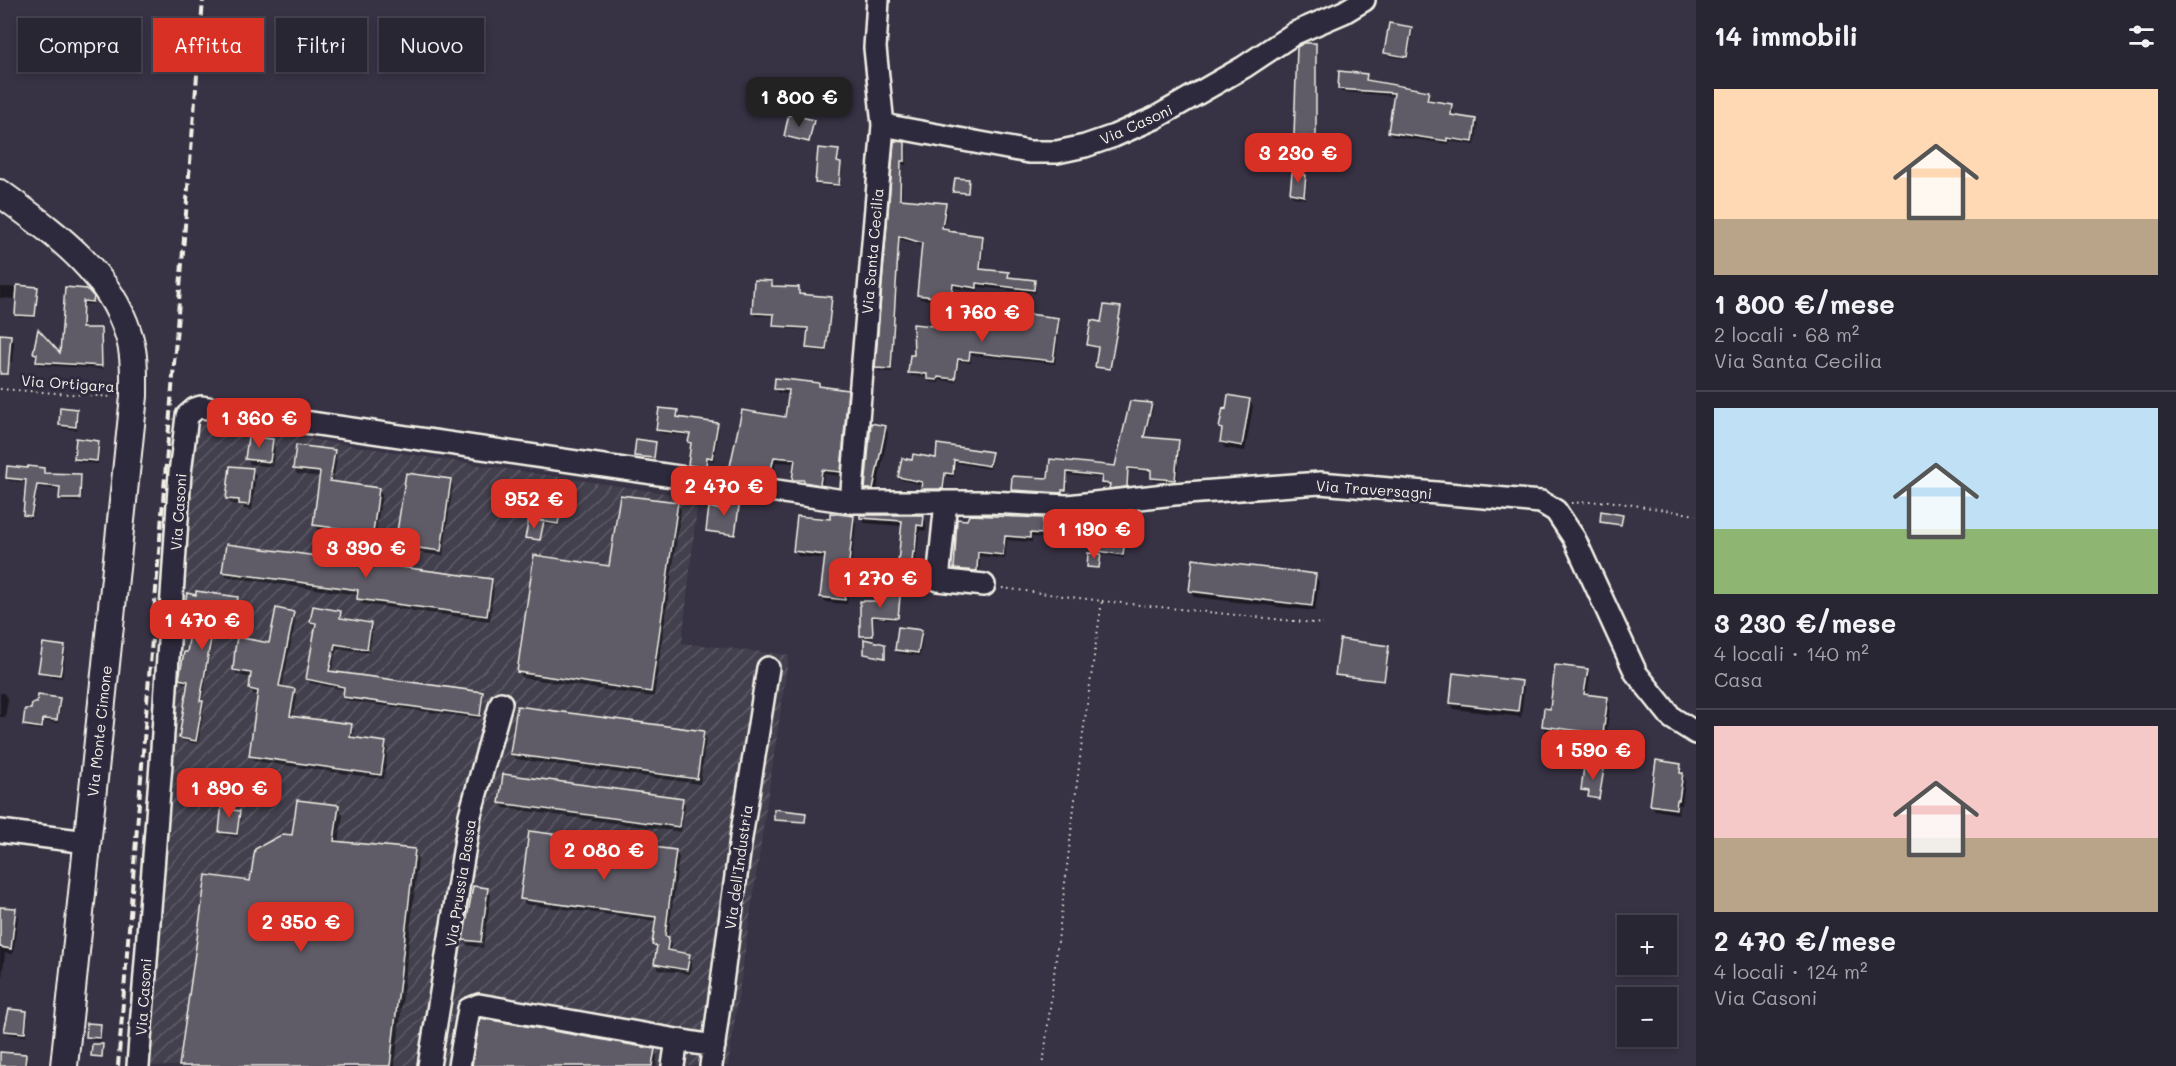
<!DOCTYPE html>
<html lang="it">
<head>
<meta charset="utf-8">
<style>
  :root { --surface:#292633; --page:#312e3b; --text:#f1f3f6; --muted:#a5a5ac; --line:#45434e; --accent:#d93025 }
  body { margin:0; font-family:Mali,sans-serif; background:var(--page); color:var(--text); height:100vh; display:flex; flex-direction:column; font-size:22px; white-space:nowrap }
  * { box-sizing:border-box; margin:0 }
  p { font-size:20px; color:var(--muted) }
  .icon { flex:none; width:33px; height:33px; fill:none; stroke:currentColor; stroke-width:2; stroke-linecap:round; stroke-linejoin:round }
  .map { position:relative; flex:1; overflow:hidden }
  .sheet { display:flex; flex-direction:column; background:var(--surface); width:480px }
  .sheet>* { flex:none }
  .guide { position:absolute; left:18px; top:18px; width:570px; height:54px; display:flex; gap:12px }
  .fabs { position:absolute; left:1617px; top:915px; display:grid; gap:12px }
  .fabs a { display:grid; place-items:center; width:60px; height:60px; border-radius:0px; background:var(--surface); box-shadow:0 3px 9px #0003,0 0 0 2px var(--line); font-size:30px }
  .price { position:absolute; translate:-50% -51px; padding:0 14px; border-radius:12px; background:var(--accent); color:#fff; font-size:20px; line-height:39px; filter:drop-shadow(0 2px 3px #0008) }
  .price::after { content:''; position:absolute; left:50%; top:36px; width:18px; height:14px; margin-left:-9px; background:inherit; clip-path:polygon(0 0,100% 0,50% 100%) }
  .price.selected { background:#222; color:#fff }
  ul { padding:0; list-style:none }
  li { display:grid; align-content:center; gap:12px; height:318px; padding:0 18px }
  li+li { border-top:2px solid var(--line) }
  li span { display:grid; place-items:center; height:186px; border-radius:0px; color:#555 }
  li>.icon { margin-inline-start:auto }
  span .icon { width:108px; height:108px; fill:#fffc; stroke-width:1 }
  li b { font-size:26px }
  h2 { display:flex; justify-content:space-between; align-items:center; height:72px; padding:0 18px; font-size:26px }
  .tag { padding:0 21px; border-radius:0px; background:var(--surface); box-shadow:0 3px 9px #0003,0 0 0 2px var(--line); font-size:21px; line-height:54px }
  .tag.selected { background:var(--accent); color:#fff }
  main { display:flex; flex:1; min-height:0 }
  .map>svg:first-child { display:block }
  .industrial { fill:url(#industrial-furrows) }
  .shadow { fill:#0007 }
  .building { fill:#5f5c67; stroke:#f4f1e8; stroke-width:1.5 }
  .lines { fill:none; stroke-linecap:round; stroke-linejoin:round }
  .minor-casing { stroke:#f4f1e8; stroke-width:26 }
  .major-casing { stroke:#f4f1e8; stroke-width:30 }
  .path { stroke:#f4f1e8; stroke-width:2; stroke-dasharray:1.5 4.5; stroke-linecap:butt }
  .minor { stroke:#2f2a3d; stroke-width:21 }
  .major { stroke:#2f2a3d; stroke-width:26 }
  .rail { stroke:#f4f1e8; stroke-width:4; stroke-dasharray:9 4.5; stroke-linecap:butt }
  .labels { text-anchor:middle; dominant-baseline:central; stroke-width:6; stroke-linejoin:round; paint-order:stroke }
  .street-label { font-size:15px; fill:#f4f1e8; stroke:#2f2a3d }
</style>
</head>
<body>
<main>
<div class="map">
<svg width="1696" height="1066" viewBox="0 0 1696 1066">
  <defs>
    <pattern id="industrial-furrows" width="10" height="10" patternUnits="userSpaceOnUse" patternTransform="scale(1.5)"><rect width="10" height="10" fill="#433f4e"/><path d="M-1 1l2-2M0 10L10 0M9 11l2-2" fill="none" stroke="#5f5b68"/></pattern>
  </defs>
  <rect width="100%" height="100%" fill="#373244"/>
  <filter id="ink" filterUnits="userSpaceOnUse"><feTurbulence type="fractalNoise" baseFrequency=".0167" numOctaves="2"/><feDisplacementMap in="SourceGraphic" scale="12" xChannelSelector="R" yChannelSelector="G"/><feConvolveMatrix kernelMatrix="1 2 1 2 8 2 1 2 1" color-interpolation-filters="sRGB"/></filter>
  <g filter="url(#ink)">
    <!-- industrial -->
    <path class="industrial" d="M197,422L698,498L682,643L789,655L728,1066H149L167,800Z"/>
    <!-- shadow -->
    <path class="shadow" d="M1411,28L1413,31L1408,59L1388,56L1386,53Z
      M1315,45L1317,48V140L1297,139L1295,136Z
      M1366,75L1368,82L1428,92L1430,96L1429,102L1451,106L1454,110L1453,117L1476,120L1478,124L1475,145L1449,141V144L1392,136L1389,132L1395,96L1341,92L1339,88Z
      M813,121L814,123L810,143L787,138L785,136Z
      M896,142L904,143L907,148L906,165L902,164V201L945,205L947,209L944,230L949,232L982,238L984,242L982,270L1008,273L1011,278L1034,281L1036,285V293L979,287L978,291L954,288L953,302L920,299L918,295L923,246L900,239L892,372L879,371L877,367Z
      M838,152V164L842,167L840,187L818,185L816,182Z
      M1305,176L1307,180L1305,199L1293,197L1291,193Z
      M771,282L773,287L798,289L800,295L831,299L832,302L827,352L809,350L807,347L809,330L777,328L776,316H756L754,313Z
      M0,287L37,288L35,318L18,317V299L0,298Z
      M66,289L92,298L94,301V304H84L83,330H100L102,333L103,369L39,365L37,362L38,356L35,353L61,357Z
      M1058,320L1060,323L1055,364L971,355V363L959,361L956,382L939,380V383L930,382L929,377L911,376L909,373L989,333Z
      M0,335L10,336L14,342L12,362L0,360Z
      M818,385L820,387L847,392L849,397L843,476L824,474L822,489L808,487L806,484H796L794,480L796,463L776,462L772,479L734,476L731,471L786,419L790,394L778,393L776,389Z
      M1249,401L1253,406L1245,451L1225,448L1221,442L1223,431L1221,427Z
      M1151,405L1153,408L1145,439L1178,442L1180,445L1177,483L1154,481L1153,472L1129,470L1128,489L1112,491L1111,486H1104L1103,478L1068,475L1067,492H1063V495L1014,493L1013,490L1050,480L1051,461L1116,467Z
      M76,410L78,414L77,430L62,428L60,425Z
      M677,412L679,418L717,425L719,428L714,461L709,460L707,471L691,468L689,465L692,447L690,442L691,436L660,433L658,429Z
      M885,427L888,433L876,495H870L866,489Z
      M272,441L275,447L273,467L250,464L247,459Z
      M98,442L100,446L98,464L78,462L76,459Z
      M334,452L337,457L333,483L378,489L382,495L375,538L318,530L315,524L321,477L297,474L294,468Z
      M991,453L993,456L990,469L956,463L954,477L946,476L944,492H925L923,485L901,480L899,477L913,462Z
      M43,469L45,474L80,475L82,478L81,502L62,501L61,490L38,487L32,518H26L25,515L28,482L9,481L7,478L29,470Z
      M252,469L256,475L252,510L244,509L242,505L231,504L228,498Z
      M450,481L453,486L443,556L400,550L397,545Z
      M563,496L565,499L559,526L543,524L540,540L528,539L537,522Z
      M739,500L736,536L709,532L708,531L722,511Z
      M677,504L681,510L654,697L523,678L519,672L610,568Z
      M923,516L926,522V531L920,530L913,579L902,578L898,573L903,526L865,523L861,517Z
      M853,518L856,523L847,604L825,602L822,597L826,559L798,556L795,551L831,521Z
      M1042,519L1045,524L1044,538L1032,537V542L1007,540L1005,559L980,556L979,575L958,573L956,569L958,521Z
      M1125,534L1127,538L1124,558L1101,554L1099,551Z
      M224,572L491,581L494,586L490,621L362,604L358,598L359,595L227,577Z
      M1315,576L1319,582L1315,611L1194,597L1191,591Z
      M900,588L899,620L873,618V638H863L861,603L882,602Z
      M237,598L239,602L234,635L214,631L202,703L204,707L198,744L183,741L180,738L189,684L183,683L181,679L188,654L195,610L189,609L187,606Z
      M340,612L342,620L370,624L373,629L369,653L337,648L331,673L482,694L484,698L481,719L347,701L344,697L345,690L310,683L307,679L316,627L314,626L311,622Z
      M293,613L296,618L282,688L294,690L297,696L293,718L351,726L354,731L353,739L385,743L388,749L384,779L254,761L251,756L259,695L253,694L250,689L252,678L237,675L234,669L270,645Z
      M921,632L923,635L920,656L898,653L896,650Z
      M64,648L66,651L62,678L42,675L40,671Z
      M1389,648L1384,682L1337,675Z
      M1588,671L1590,676L1587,696L1607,699L1610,704L1606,739L1546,731L1543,726L1551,710Z
      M1521,683L1524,688L1521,717L1454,709L1451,703Z
      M0,693H4L8,699L5,717H0Z
      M59,699L61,702L58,723L44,721L43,730L27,728L25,725L33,711Z
      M703,733L706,738L700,784L515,759L512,753Z
      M1680,765L1685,780L1682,805H1679L1678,814L1655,810L1651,805Z
      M682,800L685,805L681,832L504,808L500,802Z
      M233,805L234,812H239L241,816L238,837L223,835L221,831Z
      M338,807L343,814L339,843L414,851L418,859L395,1066H181L251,882L294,837Z
      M805,815V823L775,819Z
      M675,852L679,857L668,938L671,944L670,952L689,955L692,961L690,974L659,970L656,964L657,951L654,945L657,921L525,904L522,898Z
      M488,890L491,895L483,948L467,945L464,940Z
      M0,906L15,910L18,916L13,954L5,953L0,992Z
      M8,1011L26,1012L28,1016L26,1036L8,1034L6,1031Z
      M100,1026L102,1029L101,1041L90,1040L88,1037Z
      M654,1050L657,1056L656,1066H473Z
      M0,1054L25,1056L28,1061V1066H0Z"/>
    <!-- building -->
    <path class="building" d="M1389,23L1412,27L1407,57L1384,53Z
      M1304,43H1316V137L1294,136L1297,47Z
      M1339,71L1367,74L1366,80L1429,91L1427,100L1452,104L1451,115L1476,119L1473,142L1447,138V141L1388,132L1394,93L1338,89Z
      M789,114L814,120L809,142L784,136Z
      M894,141L905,142V161H901L900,199L946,203L942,228L948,229V231L983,236L980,269L1009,272L1008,277L1035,280L1034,290L977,283V288L953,284L951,299L917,295L922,243L899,236L891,369L875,368Z
      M818,148L839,150L837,162L841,163L839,185L815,183Z
      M1292,173L1306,175L1304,196L1290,193Z
      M955,178L969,179L968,193L953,192Z
      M754,280L772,281V286L799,287V294L832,297L826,350L806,348L808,328L773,326L774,314L752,313Z
      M17,285L38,287L35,316L15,315Z
      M65,287L87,289L94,297L93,302L83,301L82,328H101L102,366L36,362L37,354L33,353L38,329L60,353Z
      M1104,305L1121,307L1110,369L1095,367L1098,347L1087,345L1091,320L1101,322Z
      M997,310L1059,318L1053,361L970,352L969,360L958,359L955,379L938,377L937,380L927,379V374L908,373L910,355H914L913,324L988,331V324L994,325Z
      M0,334L11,335L8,374H0Z
      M775,378L819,383V386L848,390L841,472L822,470L820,485L804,482V480H792L795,459L774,457L770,475L729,471L742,410L785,417L789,390L774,389Z
      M1228,395L1250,399L1242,446L1220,442L1222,429L1219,428L1223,408L1226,409Z
      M1130,401L1152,403L1144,437L1179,440L1175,480L1151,478V470L1128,468L1127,487L1109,489L1110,484L1101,483L1102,476L1067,472L1066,490H1062V493L1011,490L1012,476L1048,478L1050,459L1115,466Z
      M60,407L77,409L76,427L59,425Z
      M659,408L678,410L677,417L718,423L712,458L707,457L706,468L688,465L691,443L688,442L690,434L656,430Z
      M871,423L886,426L873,489H865Z
      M248,437L273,439L270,462L245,459Z
      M76,438L99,441L97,461L74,459Z
      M636,439L656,442L654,458L634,456Z
      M937,444L992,452L989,466L954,460L953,474L945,473L943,489H921L922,482L898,477L902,458L912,460L913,454L936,458Z
      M296,445L335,450L330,481L379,488L373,533L313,525L320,472L293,469Z
      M7,466L27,468L28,466L44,468V473L81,474L80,499H59L60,487L37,485L31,516L23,515L26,480L6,478Z
      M230,466L253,468L249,505L239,504V500L226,499Z
      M406,473L451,479L441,551L395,545Z
      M539,490L564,494L558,524L534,520Z
      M620,495L678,502L651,692L517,672L534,555L609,566Z
      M724,497L740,499L735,535L706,531L709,507L721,510Z
      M1601,511L1623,515L1621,525L1600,522Z
      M830,513L854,516L845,600L820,597L825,555L793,551L797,516L830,519Z
      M860,515H924L923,526L917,525L915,552H913L911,574L897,573L902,521L860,518Z
      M969,515L1043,518L1042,534L1030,533V538L1005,536L1003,555L978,552L977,571L954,569L957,519L967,520Z
      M529,519L544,521L540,540L525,538Z
      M1101,529L1126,533L1123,555L1098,551Z
      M226,544L492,579L487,616L357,599L358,590L222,572Z
      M1088,553L1101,554L1099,568L1087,567Z
      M1193,559L1316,574L1312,606L1189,591Z
      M882,585L901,586L898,618L872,616L873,636H860V601H881Z
      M196,591L238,597L233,632L213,628L200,701H203L196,741L179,738L188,681L179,679L184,652H187L194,607L185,606L187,593L196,595Z
      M313,606L341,611L340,618L371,623L367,649L335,644L329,671L483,692L480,716L343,697L344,687L306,679L316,623L310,622Z
      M276,608L294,612L279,686L295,689L290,716L352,724L350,737L386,742L381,775L249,756L258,691L249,689L251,673L233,670L235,649L237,637L269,643Z
      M898,627L922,630L918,653L895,650Z
      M864,639L885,644V658L864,654Z
      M1340,639L1389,646L1384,681L1335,675Z
      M43,643L65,646L60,675L38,672Z
      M1555,665L1588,669L1584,694L1608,697L1603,734L1542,726L1544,708L1550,709Z
      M1453,673L1522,681L1518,711L1450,703Z
      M38,695L60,698L57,720L43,719L42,728L23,725L25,709H31L32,703H37Z
      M517,706L704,731L697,779L510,754Z
      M1656,760L1681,764L1680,773H1683L1679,800H1677L1676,809L1650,805Z
      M1584,766L1604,769L1599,799L1588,797L1589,791L1581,790Z
      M503,774L683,798L679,827L499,803Z
      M297,800L339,805L334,841L415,849L390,1066H179L206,875L250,881L255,849L283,834L292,835Z
      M222,802L234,803L233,810L240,811L237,834L219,832Z
      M774,809L806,813L805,822L774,820Z
      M529,831L676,850L665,936L669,937L667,950L690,954L687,970L654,964L657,946L652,945L656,917L520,899Z
      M473,886L488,888L481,942L463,940Z
      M0,907L16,908L11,949L0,947Z
      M9,1009L27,1011L25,1033L4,1031Z
      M480,1018L655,1049L652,1066H472Z
      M87,1023L101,1024L100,1038L86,1037Z
      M92,1044H103L102,1057L91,1056Z
      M0,1052L26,1054L25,1066H0Z"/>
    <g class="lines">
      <!-- minor casing -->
      <g class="minor-casing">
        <path id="minor" d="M883,125L1029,152H1057L1085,146L1114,136L1155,118L1244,67L1295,33L1344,12L1364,0
          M851,502L883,125L875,48L878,0
          M946,502L938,580L984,585
          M0,831L87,842
          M138,1066L161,764L180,473L187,416L195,409L201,407L851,502H989L1068,506L1174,494L1320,483L1541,502L1556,511L1574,538L1636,673L1672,718L1696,733
          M429,1066L470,815L501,703
          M459,1066L469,1009L479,1005L677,1040
          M673,1066L677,1040L714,1046
          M711,1066L741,838L768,668"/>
      </g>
      <!-- major casing -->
      <g class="major-casing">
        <path id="major" d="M0,193C51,231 108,269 128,333C135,353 134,375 134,396L64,1066"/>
      </g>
      <!-- path -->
      <path class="path" d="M0,389L113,397
        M1571,503L1608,501L1696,515
        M1002,588L1102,601L1083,733L1043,1066
        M1102,601L1323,624"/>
      <!-- minor -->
      <use href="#minor" class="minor"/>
      <!-- major -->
      <use href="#major" class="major"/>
      <!-- rail -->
      <path class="rail" d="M118,1066L203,0"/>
    </g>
  </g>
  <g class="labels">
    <!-- street labels -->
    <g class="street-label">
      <text transform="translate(1136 124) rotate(-24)">Via Casoni</text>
      <text transform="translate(872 251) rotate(-85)">Via Santa Cecilia</text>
      <text transform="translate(68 383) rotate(4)">Via Ortigara</text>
      <text transform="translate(1374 489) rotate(4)">Via Traversagni</text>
      <text transform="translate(178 512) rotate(-86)">Via Casoni</text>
      <text transform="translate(99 731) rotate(-84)">Via Monte Cimone</text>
      <text transform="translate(738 867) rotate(-82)">Via dell'Industria</text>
      <text transform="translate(460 883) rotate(-81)">Via Prussia Bassa</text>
      <text transform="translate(143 997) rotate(-86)">Via Casoni</text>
    </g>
  </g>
</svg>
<div class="fabs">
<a>+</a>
<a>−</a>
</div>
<b class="price selected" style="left:799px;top:128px">1 800 €</b>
<b class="price" style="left:1298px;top:184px">3 230 €</b>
<b class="price" style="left:982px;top:343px">1 760 €</b>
<b class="price" style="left:259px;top:449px">1 360 €</b>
<b class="price" style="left:724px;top:517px">2 470 €</b>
<b class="price" style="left:534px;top:530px">952 €</b>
<b class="price" style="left:1094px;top:560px">1 190 €</b>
<b class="price" style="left:366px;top:579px">3 390 €</b>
<b class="price" style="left:880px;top:609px">1 270 €</b>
<b class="price" style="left:202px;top:651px">1 470 €</b>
<b class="price" style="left:1593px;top:781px">1 590 €</b>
<b class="price" style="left:229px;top:819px">1 890 €</b>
<b class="price" style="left:604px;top:881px">2 080 €</b>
<b class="price" style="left:301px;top:953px">2 350 €</b>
<div class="guide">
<a class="tag">Compra</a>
<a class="tag selected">Affitta</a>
<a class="tag">Filtri</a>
<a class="tag">Nuovo</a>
</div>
</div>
<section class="sheet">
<h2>14 immobili<svg class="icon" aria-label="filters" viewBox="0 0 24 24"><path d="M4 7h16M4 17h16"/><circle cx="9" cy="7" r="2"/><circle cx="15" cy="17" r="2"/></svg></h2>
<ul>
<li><span style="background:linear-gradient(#ffd9b3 70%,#b9a48a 0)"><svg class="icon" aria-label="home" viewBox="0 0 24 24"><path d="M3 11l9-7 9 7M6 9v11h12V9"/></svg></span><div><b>1 800 €/mese</b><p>2 locali · 68 m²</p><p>Via Santa Cecilia</p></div></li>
<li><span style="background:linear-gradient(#bfe0f5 65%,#8fb573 0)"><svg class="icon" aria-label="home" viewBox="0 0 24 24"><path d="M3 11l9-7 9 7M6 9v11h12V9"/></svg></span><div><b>3 230 €/mese</b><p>4 locali · 140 m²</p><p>Casa</p></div></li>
<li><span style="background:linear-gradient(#f6c9c9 60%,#b9a48a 0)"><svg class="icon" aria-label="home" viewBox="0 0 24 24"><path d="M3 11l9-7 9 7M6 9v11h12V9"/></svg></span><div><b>2 470 €/mese</b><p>4 locali · 124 m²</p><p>Via Casoni</p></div></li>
</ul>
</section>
</main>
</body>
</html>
